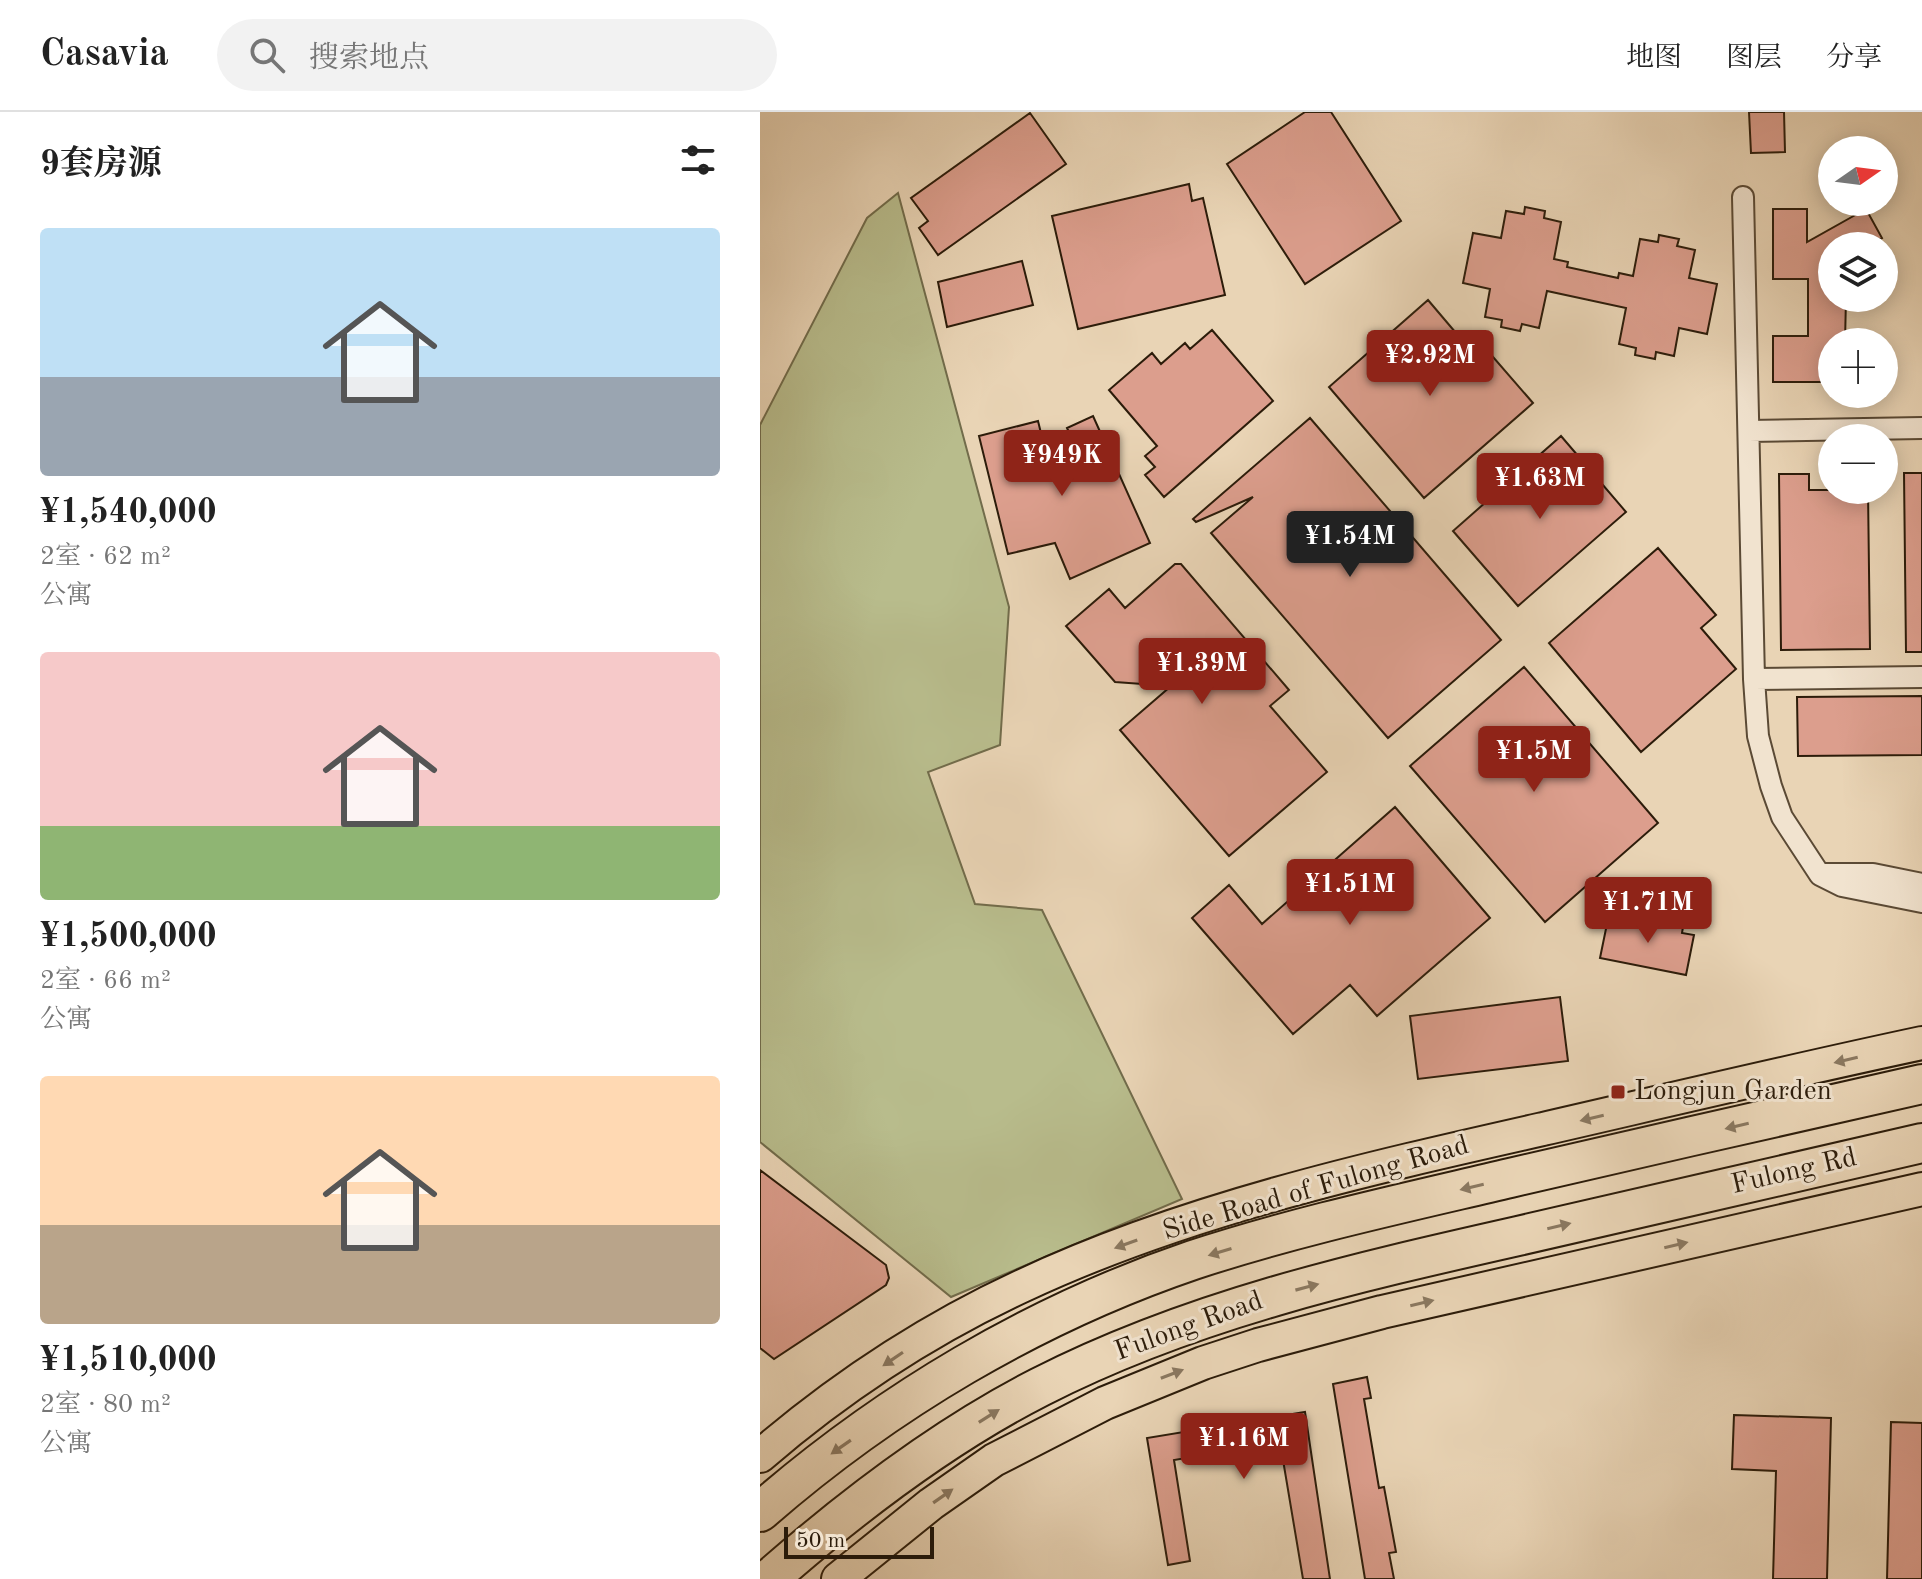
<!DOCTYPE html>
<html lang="zh">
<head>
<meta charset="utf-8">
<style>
  :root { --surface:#fff; --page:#f2f2f2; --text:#222; --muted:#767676; --line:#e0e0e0; --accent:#8f2418 }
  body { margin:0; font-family:"Old Standard TT","Noto Serif SC",serif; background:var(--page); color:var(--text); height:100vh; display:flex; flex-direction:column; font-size:30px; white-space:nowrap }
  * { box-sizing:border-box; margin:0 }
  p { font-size:26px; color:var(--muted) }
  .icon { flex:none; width:44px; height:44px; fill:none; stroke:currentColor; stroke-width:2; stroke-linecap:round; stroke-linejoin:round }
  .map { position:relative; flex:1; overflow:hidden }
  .side { display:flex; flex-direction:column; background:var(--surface); width:760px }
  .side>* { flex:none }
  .needle { width:52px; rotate:76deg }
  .tools { position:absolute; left:1058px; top:24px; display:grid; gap:16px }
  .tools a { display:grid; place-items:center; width:80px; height:80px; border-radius:50%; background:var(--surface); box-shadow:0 4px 20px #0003; font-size:40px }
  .scale { position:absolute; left:24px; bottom:20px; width:150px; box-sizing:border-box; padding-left:8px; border:4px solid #2c1c0a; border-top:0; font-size:22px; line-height:28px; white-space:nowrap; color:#2c1c0a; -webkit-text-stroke:6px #f1e3cf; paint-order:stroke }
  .price { position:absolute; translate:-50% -68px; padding:0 18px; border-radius:8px; background:var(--accent); color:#fff; font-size:26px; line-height:52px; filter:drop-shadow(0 2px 4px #0008) }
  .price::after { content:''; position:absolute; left:50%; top:48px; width:24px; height:18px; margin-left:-12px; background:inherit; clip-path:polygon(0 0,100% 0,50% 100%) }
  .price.selected { background:#222; color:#fff }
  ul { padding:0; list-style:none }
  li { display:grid; align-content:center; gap:16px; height:424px; padding:0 40px }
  li span { display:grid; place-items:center; height:248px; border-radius:8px; color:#555 }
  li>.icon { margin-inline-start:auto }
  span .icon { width:144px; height:144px; fill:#fffc; stroke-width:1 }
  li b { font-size:34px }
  h2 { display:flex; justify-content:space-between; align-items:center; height:96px; padding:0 40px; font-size:34px }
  header { display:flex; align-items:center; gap:48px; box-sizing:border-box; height:112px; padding:0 40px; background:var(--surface); border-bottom:2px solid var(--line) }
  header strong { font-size:38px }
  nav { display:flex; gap:44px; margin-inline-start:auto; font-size:28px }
  .search { width:560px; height:72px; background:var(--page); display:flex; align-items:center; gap:20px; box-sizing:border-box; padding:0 28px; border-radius:44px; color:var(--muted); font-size:30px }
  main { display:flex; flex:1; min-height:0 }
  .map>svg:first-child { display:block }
  .green { fill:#b8bc8c; stroke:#726c4b; stroke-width:2 }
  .building { fill:#dc9e8d; stroke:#2c1c0a; stroke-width:2 }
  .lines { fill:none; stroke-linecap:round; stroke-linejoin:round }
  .street-casing { stroke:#5b4a35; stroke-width:24 }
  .primary-casing { stroke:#2c1c0a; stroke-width:36 }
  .highway-casing { stroke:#2c1c0a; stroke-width:42 }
  .street { stroke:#f1e3cf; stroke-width:20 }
  .primary { stroke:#e9d4b5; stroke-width:32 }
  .highway { stroke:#e9d4b5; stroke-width:38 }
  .oneway { fill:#8a7860 }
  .poi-dot { fill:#8f2418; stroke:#f1e3cf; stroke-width:3 }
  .labels { text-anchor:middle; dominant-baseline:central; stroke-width:6; stroke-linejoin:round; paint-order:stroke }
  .poi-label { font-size:28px; fill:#2c1c0a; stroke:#f1e3cf; text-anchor:start }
  .street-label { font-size:28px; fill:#2c1c0a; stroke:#f1e3cf }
</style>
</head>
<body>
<header>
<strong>Casavia</strong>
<div class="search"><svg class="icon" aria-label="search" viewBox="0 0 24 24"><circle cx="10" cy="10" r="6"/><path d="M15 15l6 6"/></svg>搜索地点</div>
<nav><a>地图</a><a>图层</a><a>分享</a></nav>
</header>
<main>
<section class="side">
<h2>9套房源<svg class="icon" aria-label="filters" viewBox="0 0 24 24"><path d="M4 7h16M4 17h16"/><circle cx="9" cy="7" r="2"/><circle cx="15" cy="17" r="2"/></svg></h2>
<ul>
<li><span style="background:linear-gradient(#bfe0f5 60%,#9aa5b1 0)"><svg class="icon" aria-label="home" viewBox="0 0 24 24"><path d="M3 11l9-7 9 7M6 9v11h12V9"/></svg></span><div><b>¥1,540,000</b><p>2室 · 62 m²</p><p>公寓</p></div></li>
<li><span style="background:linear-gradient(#f6c9c9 70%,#8fb573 0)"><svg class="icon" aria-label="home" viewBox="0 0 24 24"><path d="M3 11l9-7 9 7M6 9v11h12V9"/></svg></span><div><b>¥1,500,000</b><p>2室 · 66 m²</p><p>公寓</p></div></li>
<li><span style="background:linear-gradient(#ffd9b3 60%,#b9a48a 0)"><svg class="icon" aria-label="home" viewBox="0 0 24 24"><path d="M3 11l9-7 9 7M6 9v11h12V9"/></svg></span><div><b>¥1,510,000</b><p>2室 · 80 m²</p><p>公寓</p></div></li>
</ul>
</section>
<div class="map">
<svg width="1162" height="1467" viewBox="0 0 1162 1467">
  <rect width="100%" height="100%" fill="#e9d4b5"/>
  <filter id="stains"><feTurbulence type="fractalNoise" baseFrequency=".0025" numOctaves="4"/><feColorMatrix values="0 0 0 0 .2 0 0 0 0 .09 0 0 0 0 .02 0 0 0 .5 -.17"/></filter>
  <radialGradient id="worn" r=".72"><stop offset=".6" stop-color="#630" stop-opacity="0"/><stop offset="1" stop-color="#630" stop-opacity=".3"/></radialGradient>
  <!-- green -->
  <path class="green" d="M138,81L249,495L240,633L168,660L215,792L282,798L422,1087L191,1185L0,1030V313L107,106Z"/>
  <!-- building -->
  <path class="building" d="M545,0H571L641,109L545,172L467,52Z
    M989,0H1024L1025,40L991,41Z
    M270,1L306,52L178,143L159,116L168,109L151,86Z
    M429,72L432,89L443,86L465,183L318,217L292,104Z
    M765,95L785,99L784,106L801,110L794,147L808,150L807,155L858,166L859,161L873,164L880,127L898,130L899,123L919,127L917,134L935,138L929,166L957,172L947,222L919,216L914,244L896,240L895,247L875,243L876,236L859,232L866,196L787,179L779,216L762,212L760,219L741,215L742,208L725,205L730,177L703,171L713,121L741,126L746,99L764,102Z
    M1013,97H1047V130L1106,97L1122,126L1107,134H1072V186H1086L1085,230H1072V276L1062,270H1013V224H1048V167H1013Z
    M262,149L273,193L187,215L178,170Z
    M668,188L718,247L727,238L773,291L664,386L569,275Z
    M452,218L513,289L404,385L385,363L395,355L385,344L397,334L349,278L392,241L401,252L425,231L430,237Z
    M333,304L390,431L310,467L295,431L248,442L219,324L278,309L291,362L322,348L307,316Z
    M550,306L741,528L628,626L451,421L493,385L436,410L433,407Z
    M801,324L866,400L758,494L693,419Z
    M1144,361H1162V540H1146Z
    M1019,362H1049V378H1108L1110,537L1021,538Z
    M898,436L956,503L941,516L976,557L881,640L789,531Z
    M415,452H421L529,578L510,594L567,660L469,744L360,618L411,574L355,570L306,514L349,477L365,496Z
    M764,555L898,711L785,810L650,654Z
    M1162,584V643L1038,644L1037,585Z
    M635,695L730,806L617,904L590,873L533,922L432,806L469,773L502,812Z
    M861,803L923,815L922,821L934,823L926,863L840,846L848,807L859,809Z
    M800,885L808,949L658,967L650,904Z
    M0,1058L126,1153L129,1166L126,1173L14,1247L0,1236Z
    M607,1265L611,1286L604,1287L619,1376L624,1375L636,1440L629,1441L634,1467H605L573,1272Z
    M545,1300L570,1467H543L520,1330L414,1348L430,1449L408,1453L387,1326Z
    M974,1303L1071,1306L1067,1467H1013L1016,1359L972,1357Z
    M1131,1310L1162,1311V1467H1127Z"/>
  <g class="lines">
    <!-- street casing -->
    <g class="street-casing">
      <path id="street" d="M983,85L994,567L998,624L1011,674L1022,705L1060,763L1082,774L1162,790
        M989,319L1162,316
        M994,567L1162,565
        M1064,762H1113L1162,772"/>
    </g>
    <!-- primary casing -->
    <g class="primary-casing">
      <path id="primary" d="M0,1344C78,1277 169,1217 262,1174C423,1098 610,1056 783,1017C909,988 1035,958 1162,931
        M78,1467L171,1392L234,1348L345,1291L443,1251L498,1233L622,1200L1162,1077"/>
    </g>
    <!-- highway casing -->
    <g class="highway-casing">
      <path id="highway" d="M0,1400C126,1290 274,1202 433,1148C537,1114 644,1091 750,1066C887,1034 1025,1003 1162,972
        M9,1467C92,1394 182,1325 280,1275C431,1198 594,1161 758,1124C893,1093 1027,1062 1162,1031"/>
    </g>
    <!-- street -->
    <use href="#street" class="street"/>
    <!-- primary -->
    <use href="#primary" class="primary"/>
    <!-- highway -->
    <use href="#highway" class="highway"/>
  </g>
  <!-- one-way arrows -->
  <defs><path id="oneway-solid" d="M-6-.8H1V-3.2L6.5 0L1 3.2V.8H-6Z" transform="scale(2)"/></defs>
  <g class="oneway">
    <use href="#oneway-solid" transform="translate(1086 948) rotate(167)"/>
    <use href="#oneway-solid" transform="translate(832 1006) rotate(167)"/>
    <use href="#oneway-solid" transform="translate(977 1014) rotate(167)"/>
    <use href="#oneway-solid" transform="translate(712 1075) rotate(167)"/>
    <use href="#oneway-solid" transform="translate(799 1114) rotate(-13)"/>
    <use href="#oneway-solid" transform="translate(366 1132) rotate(160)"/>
    <use href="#oneway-solid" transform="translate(916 1133) rotate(-13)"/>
    <use href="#oneway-solid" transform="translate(460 1140) rotate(163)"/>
    <use href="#oneway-solid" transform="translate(547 1175) rotate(-15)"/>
    <use href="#oneway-solid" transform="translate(662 1191) rotate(-13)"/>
    <use href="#oneway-solid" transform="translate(133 1247) rotate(146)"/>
    <use href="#oneway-solid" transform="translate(412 1262) rotate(-21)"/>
    <use href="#oneway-solid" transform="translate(229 1304) rotate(-32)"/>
    <use href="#oneway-solid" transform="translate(81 1335) rotate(145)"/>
    <use href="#oneway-solid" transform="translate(183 1384) rotate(-35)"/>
  </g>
  <!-- markers -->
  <rect class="poi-dot" x="850" y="972" width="16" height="16" rx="4"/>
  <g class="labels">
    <!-- poi labels -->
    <g class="poi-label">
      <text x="874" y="980">Longjun Garden</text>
    </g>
    <!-- street labels -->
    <g class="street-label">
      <text transform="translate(1034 1060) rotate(-13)">Fulong Rd</text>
      <text transform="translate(556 1077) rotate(-16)">Side Road of Fulong Road</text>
      <text transform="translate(429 1215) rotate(-20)">Fulong Road</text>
    </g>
  </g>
  <rect width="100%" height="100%" filter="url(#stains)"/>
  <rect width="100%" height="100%" fill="url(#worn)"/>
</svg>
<div class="tools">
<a><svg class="needle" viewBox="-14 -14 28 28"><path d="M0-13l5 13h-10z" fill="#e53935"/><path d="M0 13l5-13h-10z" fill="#767676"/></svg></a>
<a><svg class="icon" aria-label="layers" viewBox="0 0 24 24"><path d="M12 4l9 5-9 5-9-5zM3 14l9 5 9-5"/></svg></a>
<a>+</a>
<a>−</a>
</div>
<div class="scale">50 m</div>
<b class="price" style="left:670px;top:286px">¥2.92M</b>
<b class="price" style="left:302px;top:386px">¥949K</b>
<b class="price" style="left:780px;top:409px">¥1.63M</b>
<b class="price selected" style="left:590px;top:467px">¥1.54M</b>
<b class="price" style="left:442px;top:594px">¥1.39M</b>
<b class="price" style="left:774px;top:682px">¥1.5M</b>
<b class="price" style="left:590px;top:815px">¥1.51M</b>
<b class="price" style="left:888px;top:833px">¥1.71M</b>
<b class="price" style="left:484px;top:1369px">¥1.16M</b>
</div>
</main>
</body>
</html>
